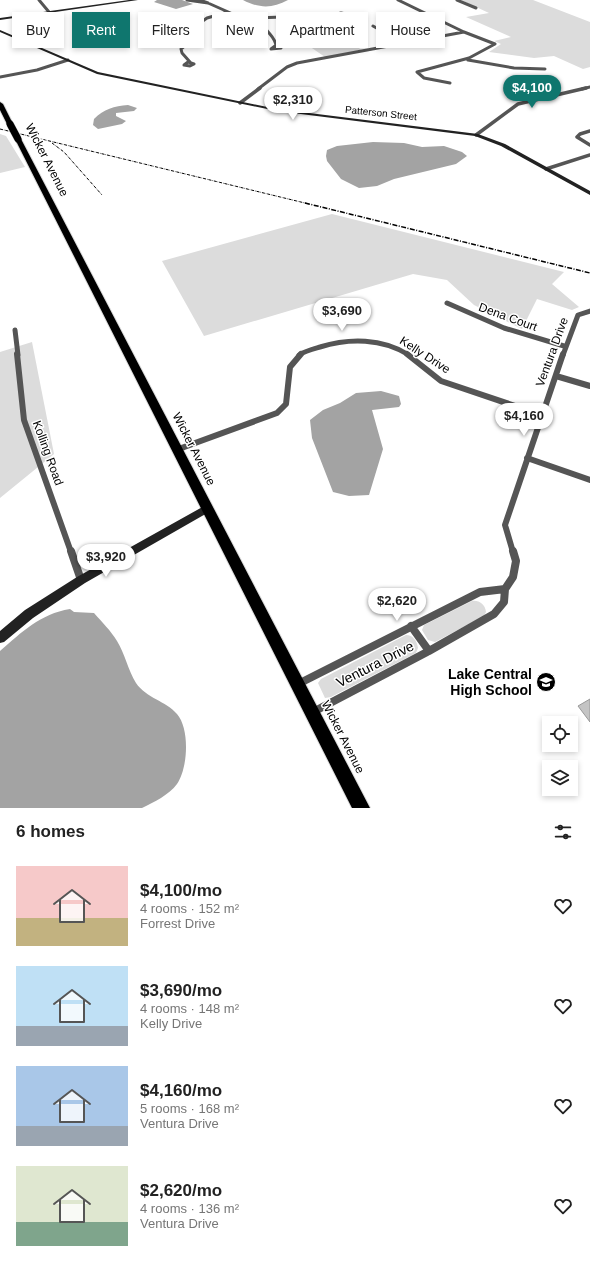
<!DOCTYPE html>
<html lang="en">
<head>
<meta charset="utf-8">
<style>
  :root { --surface:#fff; --page:#f2f2f2; --text:#222; --muted:#767676; --accent:#0f766e }
  body { margin:0; font-family:Arial,sans-serif; background:var(--page); color:var(--text); height:100vh; display:flex; flex-direction:column; font-size:15px; white-space:nowrap }
  * { box-sizing:border-box; margin:0 }
  p { font-size:13px; color:var(--muted) }
  .icon { flex:none; width:22px; height:22px; fill:none; stroke:currentColor; stroke-width:2; stroke-linecap:round; stroke-linejoin:round }
  .map { position:relative; height:808px; overflow:hidden }
  .details { display:flex; flex-direction:column; background:var(--surface); flex:1 }
  .details>* { flex:none }
  .guide { position:absolute; left:12px; top:12px; width:566px; height:36px; display:flex; gap:8px }
  .controls { position:absolute; left:542px; top:716px; display:grid; gap:8px }
  .controls a { display:grid; place-items:center; width:36px; height:36px; border-radius:0px; background:var(--surface); box-shadow:0 2px 6px #0003; font-size:20px }
  .price { position:absolute; translate:-50% -34px; padding:0 9px; border-radius:14px; background:#fff; color:#222; font-size:13px; line-height:26px; filter:drop-shadow(0 1px 2px #0008) }
  .price::after { content:''; position:absolute; left:50%; top:24px; width:12px; height:9px; margin-left:-6px; background:inherit; clip-path:polygon(0 0,100% 0,50% 100%) }
  .price.selected { background:var(--accent); color:#fff }
  ul { padding:0; list-style:none }
  li { display:flex; align-items:center; gap:12px; height:100px; padding:0 16px }
  li span { display:grid; place-items:center; flex:none; width:112px; height:80px; border-radius:0px; color:#555 }
  li>.icon { margin-inline-start:auto }
  span .icon { width:48px; height:48px; fill:#fffc; stroke-width:1 }
  li b { font-size:17px }
  h2 { display:flex; justify-content:space-between; align-items:center; height:48px; padding:0 16px; font-size:17px }
  .tag { padding:0 14px; border-radius:0px; background:var(--surface); box-shadow:0 2px 6px #0003; font-size:14px; line-height:36px }
  .tag.selected { background:var(--accent); color:#fff }
  .map>svg:first-child { display:block }
  .green { fill:#dcdcdc }
  .water { fill:#a3a3a3 }
  .building { fill:#c4c4c4; stroke:#999 }
  .lines { fill:none; stroke-linecap:round; stroke-linejoin:round }
  .highway-casing { stroke:#dbdbdb; stroke-width:2 }
  .street-far4 { stroke:#555; stroke-width:3 }
  .street-far3 { stroke:#555; stroke-width:3.5 }
  .street-far2 { stroke:#555; stroke-width:5 }
  .street-far1 { stroke:#555; stroke-width:6 }
  .street { stroke:#555; stroke-width:8 }
  .secondary { fill:#222; fill-rule:evenodd }
  .highway { fill:#000; fill-rule:evenodd }
  .rail-far1 { stroke:#000; stroke-width:1; stroke-dasharray:3 1 0.5 1; stroke-linecap:butt }
  .rail { stroke:#000; stroke-width:1.5; stroke-dasharray:5 1.5 1 1.5; stroke-linecap:butt }
  .highway-bridge-casing { stroke:#dbdbdb; stroke-width:8; stroke-linecap:butt }
  .highway-bridge { stroke:#000; stroke-width:7 }
  .labels { text-anchor:middle; dominant-baseline:central; stroke-width:3; stroke-linejoin:round; paint-order:stroke }
  .far-street-label { font-size:10px; fill:#000; stroke:#fff }
  .street-label { font-size:12px; fill:#000; stroke:#fff }
  .near-street-label { font-size:14px; fill:#000; stroke:#fff }
  .near-poi-label { font-size:14px; font-weight:bold; fill:#000; stroke:#fff; text-anchor:end }
</style>
</head>
<body>
<div class="map">
<svg width="590" height="808" viewBox="0 0 590 808">
  <rect width="100%" height="100%" fill="#fff"/>
  <!-- green -->
  <path class="green" d="M461,0H533L590,22V67L583,69L554,56L534,58L489,52L501,44L494,41L511,37L466,17L489,13Z
    M344,39L362,50L325,57L309,46Z
    M0,134L6,136L25,167L0,173Z
    M332,214L564,272L552,284L579,307L572,310L537,299L522,329L474,305L447,280L413,274L204,336L162,261Z
    M32,342L54,454L0,498V352Z
    M472,601C479,600 485,604 486,612L484,616L435,642L428,640L422,630L424,625Z
    M406,635C413,635 417,641 418,648L416,653L331,697L325,698L318,683L321,679Z"/>
  <!-- water -->
  <path class="water" d="M157,0H182L193,4L176,9L154,2Z
    M243,0H288C272,9 258,8 243,0Z
    M241,22L249,23L252,25L246,31H231L229,26Z
    M128,105L137,108L134,111L116,113V116L126,121L122,124L98,129L93,125L94,119C104,109 114,106 128,105Z
    M373,142L404,143L422,147L444,146L462,152L467,156L456,164L394,179L377,186L359,188L341,179L327,161L326,156L327,150L337,146Z
    M381,391L399,396L401,404L399,407L372,410L383,449L369,495L349,496L333,492L312,438L310,420L323,410L340,403L356,393Z
    M70,609L74,612L94,613C102,622 111,631 117,641C125,654 128,670 136,683C146,698 166,701 177,714C190,729 188,768 177,784C169,795 154,802 142,808H0V651C22,632 40,614 70,609Z"/>
  <!-- building -->
  <path class="building" d="M590,699V722L578,706Z"/>
  <g class="lines">
    <!-- highway casing -->
    <g class="highway-casing">
      <path id="highway" d="M0,102L3,104L13,124L12,125L7,124L0,110Z
        M18,137L21,139L370,808H352L15,139Z"/>
    </g>
    <!-- street-far4 -->
    <path class="street-far4" d="M39,0L49,12
      M187,0L208,3L200,0
      M398,0L464,32L495,44L469,58L417,72L424,78L450,83
      M457,0L476,8
      M208,3L235,15L255,18L337,15
      M341,13L346,14H337Z
      M263,18C263,33 275,34 276,46
      M373,26L403,43
      M275,46L281,48L271,49Z
      M468,60L514,68L545,69
      M188,62L194,64L190,66L184,65Z
      M190,62L182,53L181,49L194,38L197,25L207,18L228,12
      M0,77L37,70L68,60
      M258,89L287,67L297,63L464,32
      M582,89L590,87"/>
    <!-- street-far3 -->
    <path class="street-far3" d="M240,103L260,88
      M590,131L580,134L577,137L590,145
      M476,135L518,104L586,88
      M546,169L590,155"/>
    <!-- street-far2 -->
    <path class="street-far2" d="M447,303L504,328L564,346
      M15,330L18,355
      M299,355C305,351 313,349 320,347C349,338 382,338 409,355
      M563,355L578,315L590,311"/>
    <!-- street-far1 -->
    <path class="street-far1" d="M17,354L24,420L71,552
      M407,354L441,381L542,415
      M556,376L590,386
      M176,450L277,413L286,404L290,367L301,354
      M527,458L590,480
      M513,552L505,525L563,354"/>
    <!-- street -->
    <path class="street" d="M71,551L81,580
      M411,626L429,651
      M298,684L480,592L505,589
      M313,712L429,651L494,614L504,602L505,589L513,577L516,561L513,551"/>
    <!-- secondary -->
    <path class="secondary" d="M129,0H138L0,20V18Z
      M0,30L98,72L277,109L478,134L505,144L590,191V195L501,146L475,136L277,111L97,74L0,32Z
      M206,505L209,506L211,509L209,512L85,583L33,618L4,642L0,643V631L25,610L77,577Z"/>
    <!-- highway -->
    <use href="#highway" class="highway"/>
    <!-- rail-far1 -->
    <path class="rail-far1" d="M0,129L309,204
      M52,143L64,152L102,195"/>
    <!-- rail -->
    <path class="rail" d="M305,203L590,273"/>
    <!-- highway-bridge casing -->
    <g class="highway-bridge-casing">
      <path id="highway-bridge" d="M10,124L18,139"/>
    </g>
    <!-- highway-bridge -->
    <use href="#highway-bridge" class="highway-bridge"/>
  </g>
  <!-- icons -->
  <defs>
    <g id="school-disc" transform="scale(1)"><circle r="9.5" fill="#000" stroke="#fff"/><path d="M0-5L7-2L0 1L-7-2ZM-4 1L0 2.5L4 1V4Q0 6-4 4Z" fill="#fff"/></g>
  </defs>
  <g fill-rule="evenodd">
    <use href="#school-disc" x="546" y="682"/>
  </g>
  <g class="labels">
    <!-- far-street labels -->
    <g class="far-street-label">
      <text transform="translate(381 113) rotate(6)">Patterson Street</text>
    </g>
    <!-- street labels -->
    <g class="street-label">
      <text transform="translate(47 160) rotate(63)">Wicker Avenue</text>
      <text transform="translate(508 317) rotate(20)">Dena Court</text>
      <text transform="translate(552 352) rotate(-70)">Ventura Drive</text>
      <text transform="translate(425 355) rotate(33)">Kelly Drive</text>
      <text transform="translate(194 449) rotate(63)">Wicker Avenue</text>
      <text transform="translate(48 453) rotate(70)">Kolling Road</text>
      <text transform="translate(343 737) rotate(63)">Wicker Avenue</text>
    </g>
    <!-- near-street labels -->
    <g class="near-street-label">
      <text transform="translate(375 664) rotate(-27)">Ventura Drive</text>
    </g>
    <!-- near-poi labels -->
    <g class="near-poi-label">
      <text x="532" y="674">Lake Central<tspan x="532" dy="16">High School</tspan></text>
    </g>
  </g>
</svg>
<div class="controls">
<a><svg class="icon" aria-label="locate" viewBox="0 0 24 24"><circle cx="12" cy="12" r="6"/><path d="M12 2v4M12 18v4M2 12h4M18 12h4"/></svg></a>
<a><svg class="icon" aria-label="layers" viewBox="0 0 24 24"><path d="M12 4l9 5-9 5-9-5zM3 14l9 5 9-5"/></svg></a>
</div>
<b class="price selected" style="left:532px;top:109px">$4,100</b>
<b class="price" style="left:293px;top:121px">$2,310</b>
<b class="price" style="left:342px;top:332px">$3,690</b>
<b class="price" style="left:524px;top:437px">$4,160</b>
<b class="price" style="left:106px;top:578px">$3,920</b>
<b class="price" style="left:397px;top:622px">$2,620</b>
<div class="guide">
<a class="tag">Buy</a>
<a class="tag selected">Rent</a>
<a class="tag">Filters</a>
<a class="tag">New</a>
<a class="tag">Apartment</a>
<a class="tag">House</a>
</div>
</div>
<section class="details">
<h2>6 homes<svg class="icon" aria-label="filters" viewBox="0 0 24 24"><path d="M4 7h16M4 17h16"/><circle cx="9" cy="7" r="2"/><circle cx="15" cy="17" r="2"/></svg></h2>
<ul>
<li><span style="background:linear-gradient(#f6c9c9 65%,#c2b280 0)"><svg class="icon" aria-label="home" viewBox="0 0 24 24"><path d="M3 11l9-7 9 7M6 9v11h12V9"/></svg></span><div><b>$4,100/mo</b><p>4 rooms · 152 m²</p><p>Forrest Drive</p></div><svg class="icon" aria-label="heart" viewBox="0 0 24 24"><path d="M12 20l-8-8c-3-5 5-10 8-4 3-6 11-1 8 4z"/></svg></li>
<li><span style="background:linear-gradient(#bfe0f5 75%,#9aa5b1 0)"><svg class="icon" aria-label="home" viewBox="0 0 24 24"><path d="M3 11l9-7 9 7M6 9v11h12V9"/></svg></span><div><b>$3,690/mo</b><p>4 rooms · 148 m²</p><p>Kelly Drive</p></div><svg class="icon" aria-label="heart" viewBox="0 0 24 24"><path d="M12 20l-8-8c-3-5 5-10 8-4 3-6 11-1 8 4z"/></svg></li>
<li><span style="background:linear-gradient(#a9c7e8 75%,#9aa5b1 0)"><svg class="icon" aria-label="home" viewBox="0 0 24 24"><path d="M3 11l9-7 9 7M6 9v11h12V9"/></svg></span><div><b>$4,160/mo</b><p>5 rooms · 168 m²</p><p>Ventura Drive</p></div><svg class="icon" aria-label="heart" viewBox="0 0 24 24"><path d="M12 20l-8-8c-3-5 5-10 8-4 3-6 11-1 8 4z"/></svg></li>
<li><span style="background:linear-gradient(#dfe7d0 70%,#7fa58c 0)"><svg class="icon" aria-label="home" viewBox="0 0 24 24"><path d="M3 11l9-7 9 7M6 9v11h12V9"/></svg></span><div><b>$2,620/mo</b><p>4 rooms · 136 m²</p><p>Ventura Drive</p></div><svg class="icon" aria-label="heart" viewBox="0 0 24 24"><path d="M12 20l-8-8c-3-5 5-10 8-4 3-6 11-1 8 4z"/></svg></li>
</ul>
</section>
</body>
</html>
